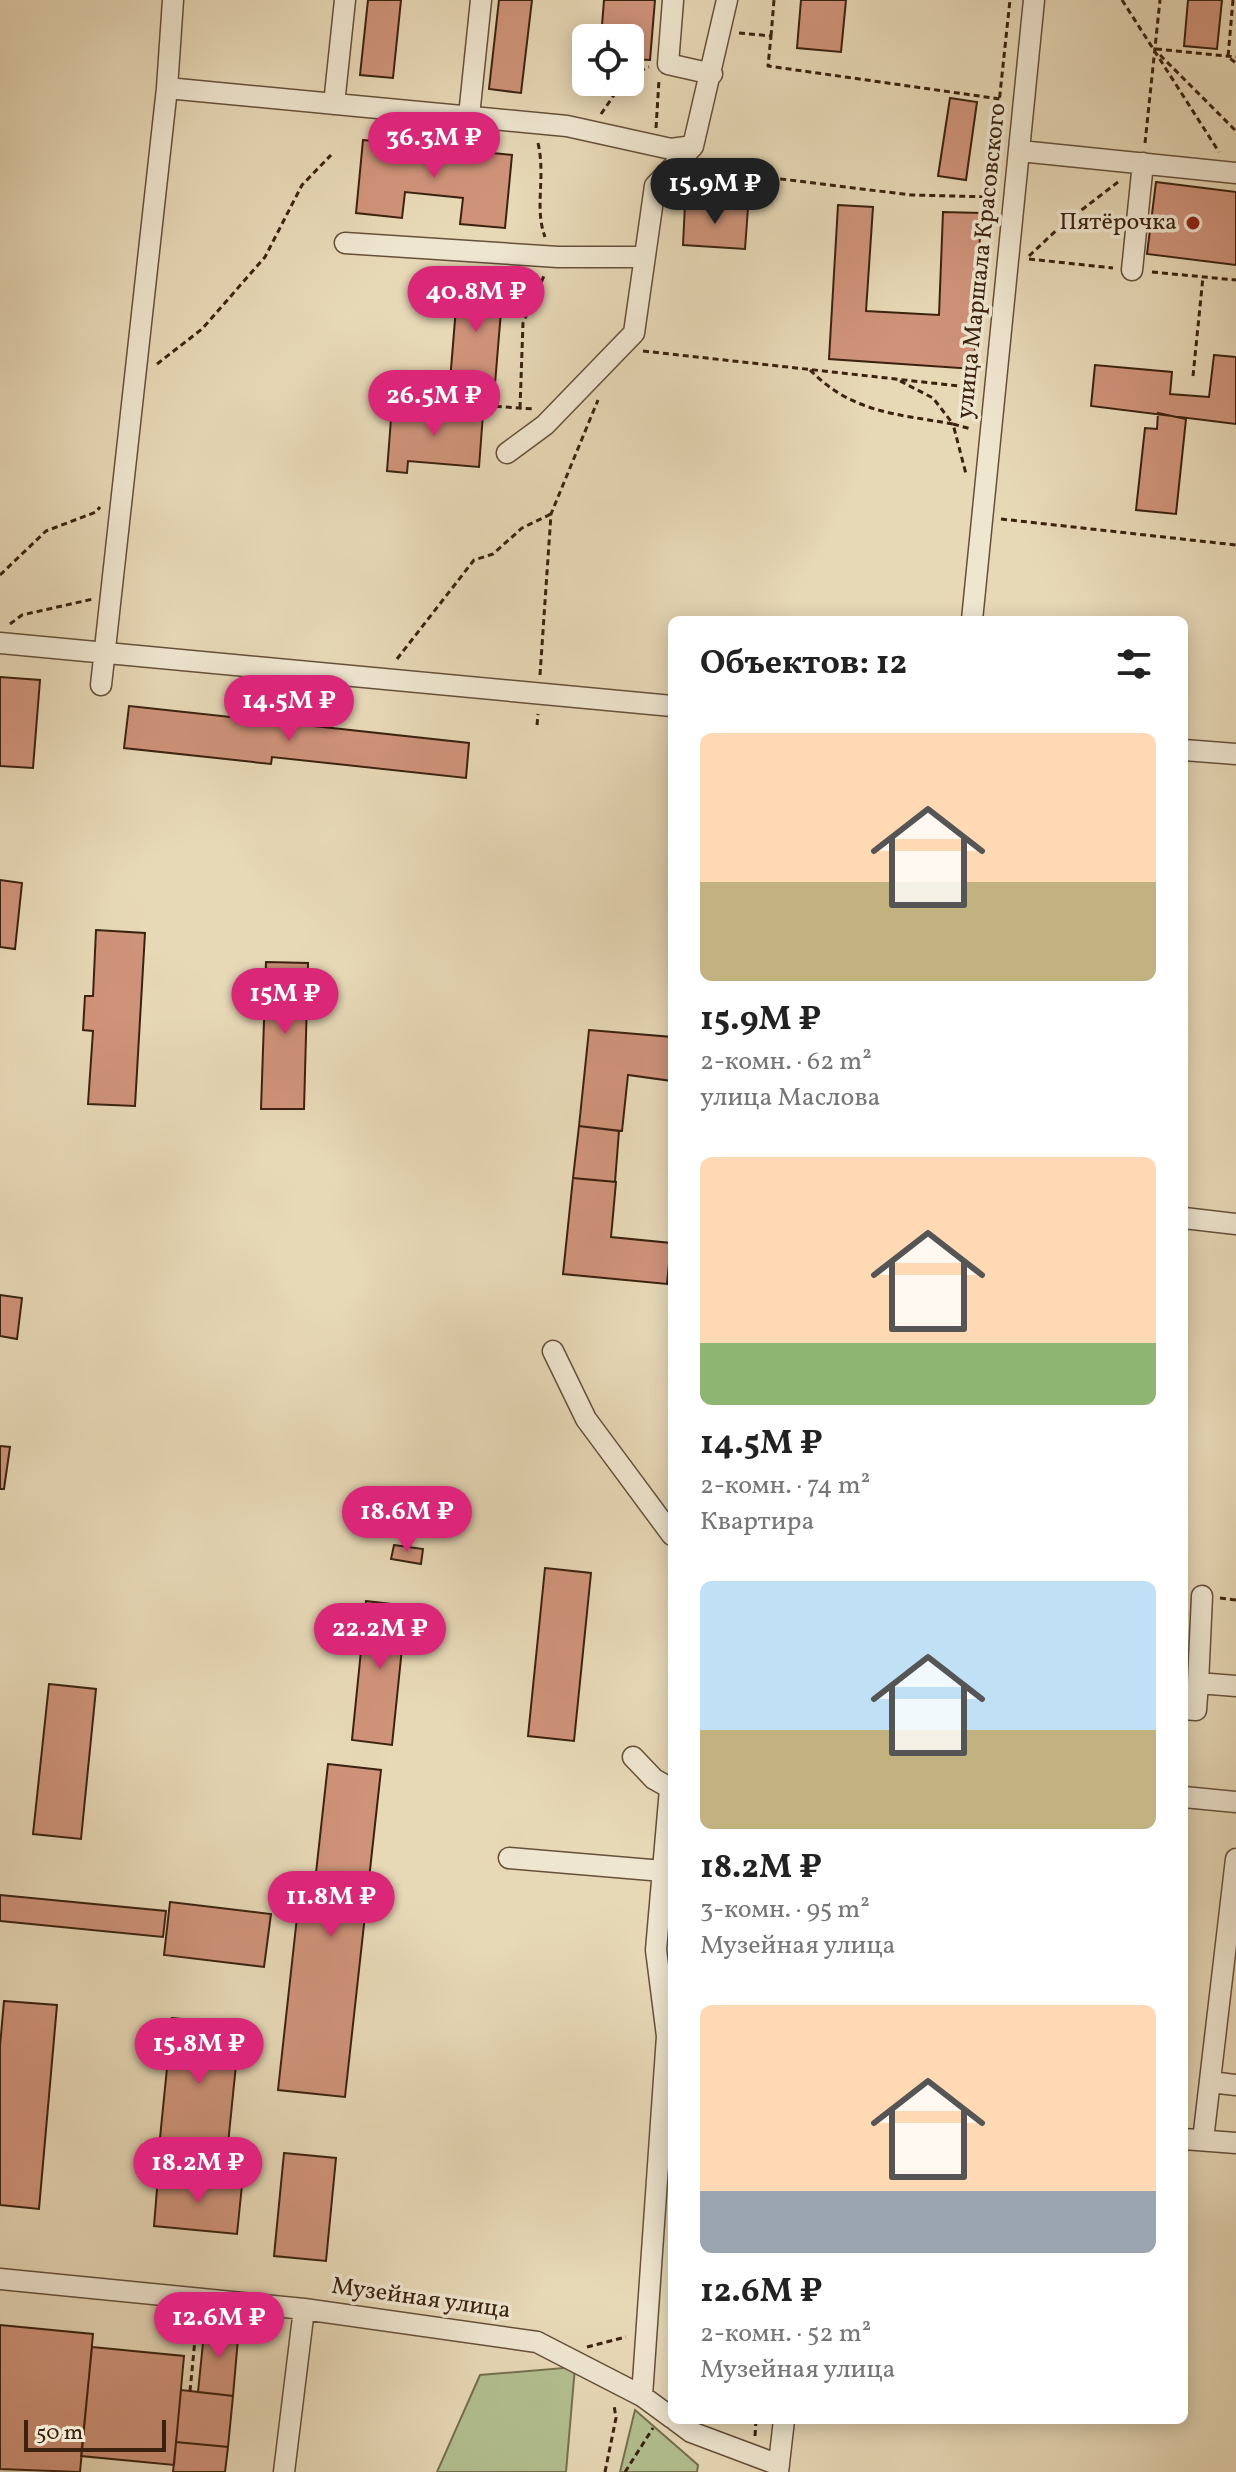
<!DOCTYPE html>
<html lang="ru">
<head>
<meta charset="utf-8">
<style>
  :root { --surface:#fff; --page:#f6f6f6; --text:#222; --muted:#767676; --accent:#db2777 }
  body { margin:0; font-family:Vollkorn,serif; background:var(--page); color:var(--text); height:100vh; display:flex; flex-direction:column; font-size:30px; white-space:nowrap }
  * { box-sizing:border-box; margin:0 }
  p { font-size:26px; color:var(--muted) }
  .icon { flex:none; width:44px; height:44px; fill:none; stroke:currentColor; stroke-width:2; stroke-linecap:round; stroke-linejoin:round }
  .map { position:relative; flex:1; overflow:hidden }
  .side { position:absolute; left:668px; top:616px; width:520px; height:1808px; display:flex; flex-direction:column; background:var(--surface); border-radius:12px; box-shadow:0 4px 20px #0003 }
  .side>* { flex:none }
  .buttons { position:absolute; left:572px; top:24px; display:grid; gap:16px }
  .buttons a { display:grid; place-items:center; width:72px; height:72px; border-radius:12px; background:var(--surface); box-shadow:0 4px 20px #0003; font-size:40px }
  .scale { position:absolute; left:24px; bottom:20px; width:142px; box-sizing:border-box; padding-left:8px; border:4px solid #3b220f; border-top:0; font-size:22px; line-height:28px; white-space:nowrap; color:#3b220f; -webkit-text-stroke:6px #efe6d0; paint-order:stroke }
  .price { position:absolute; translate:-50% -68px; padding:0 18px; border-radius:28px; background:var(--accent); color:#fff; font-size:26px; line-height:52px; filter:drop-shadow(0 2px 4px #0008) }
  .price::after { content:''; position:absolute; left:50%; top:48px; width:24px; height:18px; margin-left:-12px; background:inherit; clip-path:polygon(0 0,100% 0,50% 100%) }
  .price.on { background:#222; color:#fff }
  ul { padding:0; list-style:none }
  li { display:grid; align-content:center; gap:16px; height:424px; padding:0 32px }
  li span { display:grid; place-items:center; height:248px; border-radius:12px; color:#555 }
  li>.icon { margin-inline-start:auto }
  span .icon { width:144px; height:144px; fill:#fffc; stroke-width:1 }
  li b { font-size:34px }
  h2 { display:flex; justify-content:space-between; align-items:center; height:96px; padding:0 32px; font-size:34px }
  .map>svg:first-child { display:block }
  .green { fill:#b2bf90; stroke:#767050; stroke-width:2 }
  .building { fill:#cf937a; stroke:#3b220f; stroke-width:2 }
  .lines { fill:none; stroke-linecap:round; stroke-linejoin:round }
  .minor-casing { stroke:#665039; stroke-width:23 }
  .path { stroke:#3b220f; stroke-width:3; stroke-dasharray:6 4; stroke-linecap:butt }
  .minor { stroke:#efe6d0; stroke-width:20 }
  .poi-dot { fill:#8f2418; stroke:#efe6d0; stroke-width:3 }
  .labels { text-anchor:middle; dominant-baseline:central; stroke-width:7; stroke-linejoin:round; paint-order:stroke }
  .poi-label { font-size:24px; fill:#3b220f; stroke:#efe6d0; text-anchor:end }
  .street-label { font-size:24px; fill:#3b220f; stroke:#efe6d0 }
</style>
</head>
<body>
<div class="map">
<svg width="1236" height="2472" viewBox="0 0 1236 2472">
  <rect width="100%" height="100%" fill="#e7d8b6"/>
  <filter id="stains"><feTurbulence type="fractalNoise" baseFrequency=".0025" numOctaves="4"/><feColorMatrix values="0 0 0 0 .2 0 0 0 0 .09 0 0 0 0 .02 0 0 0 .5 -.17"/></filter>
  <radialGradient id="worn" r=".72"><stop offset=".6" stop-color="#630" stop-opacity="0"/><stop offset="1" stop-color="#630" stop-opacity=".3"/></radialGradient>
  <!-- green -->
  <path class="green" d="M575,2367L566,2472H437L480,2375Z
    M635,2410L698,2465L697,2472H620Z"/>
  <!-- building -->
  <path class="building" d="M368,0H401L393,78L360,75Z
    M499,0H532L521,93L489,89Z
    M604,0H655L650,60L630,59V38H601Z
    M801,0H846L841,52L797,48Z
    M1188,0H1222L1217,49L1184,46Z
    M950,98L977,102L966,180L938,176Z
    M363,140L512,155L505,228L460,224L463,198L405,192L402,218L356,213Z
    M1156,182L1236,192V265L1147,254Z
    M685,204L748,208L745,249L683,245Z
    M838,205L873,207L866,311L939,315L943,212L981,213L974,369L829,359Z
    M458,283L503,287L495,384L450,381Z
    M1214,355L1236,357V424L1091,406L1095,365L1172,372L1170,394L1209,397Z
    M392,406L483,414L479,467L408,461L407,473L387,471Z
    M1158,413L1186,419L1176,514L1136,510L1145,428L1157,429Z
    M0,677L40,680L33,768L0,766Z
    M129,706L469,743L466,778L272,757L271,764L124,748Z
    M0,880L22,883L15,949L0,947Z
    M96,930L145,933L135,1106L88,1104L93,1031L83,1030L85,996H93Z
    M266,962L308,963L304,1109H261Z
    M589,1030L672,1037V1081L628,1075L622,1131L579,1126Z
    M579,1126L619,1131L615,1182L573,1178Z
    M573,1178L616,1182L611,1237L671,1243L667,1284L563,1274Z
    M672,1237V1285L667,1284Z
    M0,1295L22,1298L17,1339L0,1336Z
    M0,1446L10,1447L4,1489H0Z
    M394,1545L423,1549L421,1564L391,1559Z
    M545,1568L591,1573L574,1741L528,1736Z
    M366,1601L416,1607L414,1630L404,1629L392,1745L352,1740Z
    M49,1684L96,1689L81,1839L33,1834Z
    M328,1764L381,1770L345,2097L278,2090L299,1899L313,1900Z
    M0,1895L166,1911L163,1937L0,1921Z
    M170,1902L271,1914L264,1967L164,1955Z
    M4,2001L57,2005L39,2209L0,2205V2046Z
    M172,2018L240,2025L227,2154L159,2148Z
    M284,2153L336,2158L326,2261L274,2256Z
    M158,2177L242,2185L237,2234L154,2226Z
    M205,2323L239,2327L233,2396L198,2392Z
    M0,2325L93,2334L80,2472L0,2469Z
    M92,2347L184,2356L174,2465L81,2456Z
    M181,2390L233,2396L228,2447L176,2442Z
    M176,2442L228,2447L225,2472H173Z"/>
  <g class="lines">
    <!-- minor casing -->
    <g class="minor-casing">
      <path id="minor" d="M673,0L668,64L712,74
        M167,88L567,126L671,149L693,146L727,0
        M334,104L345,0
        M469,116L481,0
        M1020,151L1236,173
        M345,243L558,257H644
        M1132,270L1143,163
        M507,453L545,425L634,333L655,186L693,146
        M972,620L1034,0
        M0,643L672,706
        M101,685L167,88L173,0
        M1184,750L1236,754
        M1184,1218L1236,1224
        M553,1351L586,1419L672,1535
        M1202,1596L1198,1683L1236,1686
        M1184,1709L1196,1710L1198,1683
        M633,1757L654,1779L672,1789
        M1184,1797L1236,1802
        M509,1858L663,1871
        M1210,2082L1236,2085
        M1184,2139L1236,2143
        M1203,2140L1236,1859
        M0,2279L304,2309L537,2342L642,2396L672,2418
        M642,2396L667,2036L656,1950L670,1789
        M675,2420L691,2432L779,2465
        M284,2472L304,2309
        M778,2472L784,2420"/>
    </g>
    <!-- path -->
    <path class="path" d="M1122,0L1219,152
      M1233,0L1228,57L1236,63
      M739,33L771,36L768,66L1000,99
      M771,36L774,0
      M1156,49L1236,57
      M1160,55L1236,131
      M630,75L649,67
      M601,114L623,82
      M656,128L659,80
      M538,143C546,178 534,207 545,237
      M1145,143L1160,0
      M704,164L708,170L911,195L995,197
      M989,197L1010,0
      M1029,256L1062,225L1118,182
      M1029,259L1113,268
      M1152,272L1236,280
      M643,351L977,388
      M157,364L202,329L265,257L302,185L331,155
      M810,370C852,413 897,414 953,424L966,474
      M1193,376L1203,277
      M900,381L933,398L953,424L971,429
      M403,407V400L534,409
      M520,408L523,323L544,276
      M1001,519L1236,545
      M0,575L46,531L96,512L100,507
      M10,624L22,615L93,599
      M397,659L474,560L493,554L522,528L551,514
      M540,675L551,514L598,400
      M537,725L538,714
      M1220,1598L1236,1600
      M587,2347L626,2337
      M190,2391L197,2319
      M755,2436L756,2420
      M605,2472L616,2418L614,2405
      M625,2472L653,2428"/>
    <!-- minor -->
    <use href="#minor" class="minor"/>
  </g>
  <!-- markers -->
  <circle class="poi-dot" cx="1193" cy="223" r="8"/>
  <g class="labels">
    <!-- poi labels -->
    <g class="poi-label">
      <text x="1177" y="223">Пятёрочка</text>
    </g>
    <!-- street labels -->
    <g class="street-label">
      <text transform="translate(982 261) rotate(-84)">улица Маршала Красовского</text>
      <text transform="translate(421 2299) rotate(8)">Музейная улица</text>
    </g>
  </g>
  <rect width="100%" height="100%" filter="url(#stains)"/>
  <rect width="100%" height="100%" fill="url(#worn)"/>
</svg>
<div class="buttons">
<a><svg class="icon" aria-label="locate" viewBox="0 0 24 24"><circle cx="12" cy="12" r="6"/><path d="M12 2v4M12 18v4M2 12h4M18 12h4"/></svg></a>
</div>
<div class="scale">50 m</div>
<b class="price" style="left:434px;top:180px">36.3M ₽</b>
<b class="price on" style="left:715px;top:226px">15.9M ₽</b>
<b class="price" style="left:476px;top:334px">40.8M ₽</b>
<b class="price" style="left:434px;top:438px">26.5M ₽</b>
<b class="price" style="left:289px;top:743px">14.5M ₽</b>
<b class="price" style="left:285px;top:1036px">15M ₽</b>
<b class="price" style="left:407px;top:1554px">18.6M ₽</b>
<b class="price" style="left:380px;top:1671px">22.2M ₽</b>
<b class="price" style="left:331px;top:1939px">11.8M ₽</b>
<b class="price" style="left:199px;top:2086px">15.8M ₽</b>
<b class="price" style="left:198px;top:2205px">18.2M ₽</b>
<b class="price" style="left:219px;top:2360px">12.6M ₽</b>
<section class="side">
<h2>Объектов: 12<svg class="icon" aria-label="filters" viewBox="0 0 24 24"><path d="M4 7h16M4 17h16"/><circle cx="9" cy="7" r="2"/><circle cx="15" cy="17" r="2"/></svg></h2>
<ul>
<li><span style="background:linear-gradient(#ffd9b3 60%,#c2b280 0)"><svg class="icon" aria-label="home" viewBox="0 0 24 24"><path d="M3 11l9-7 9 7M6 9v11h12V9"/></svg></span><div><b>15.9M ₽</b><p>2-комн. · 62 m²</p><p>улица Маслова</p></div></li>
<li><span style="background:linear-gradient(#ffd9b3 75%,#8fb573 0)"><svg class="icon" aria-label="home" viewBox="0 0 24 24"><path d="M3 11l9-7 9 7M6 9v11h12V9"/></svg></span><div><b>14.5M ₽</b><p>2-комн. · 74 m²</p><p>Квартира</p></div></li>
<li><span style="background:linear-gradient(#bfe0f5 60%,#c2b280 0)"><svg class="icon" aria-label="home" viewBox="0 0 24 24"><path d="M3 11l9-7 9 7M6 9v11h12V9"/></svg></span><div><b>18.2M ₽</b><p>3-комн. · 95 m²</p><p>Музейная улица</p></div></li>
<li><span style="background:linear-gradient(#ffd9b3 75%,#9aa5b1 0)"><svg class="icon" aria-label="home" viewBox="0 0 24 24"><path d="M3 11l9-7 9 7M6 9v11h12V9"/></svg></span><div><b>12.6M ₽</b><p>2-комн. · 52 m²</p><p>Музейная улица</p></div></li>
</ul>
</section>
</div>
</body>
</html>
